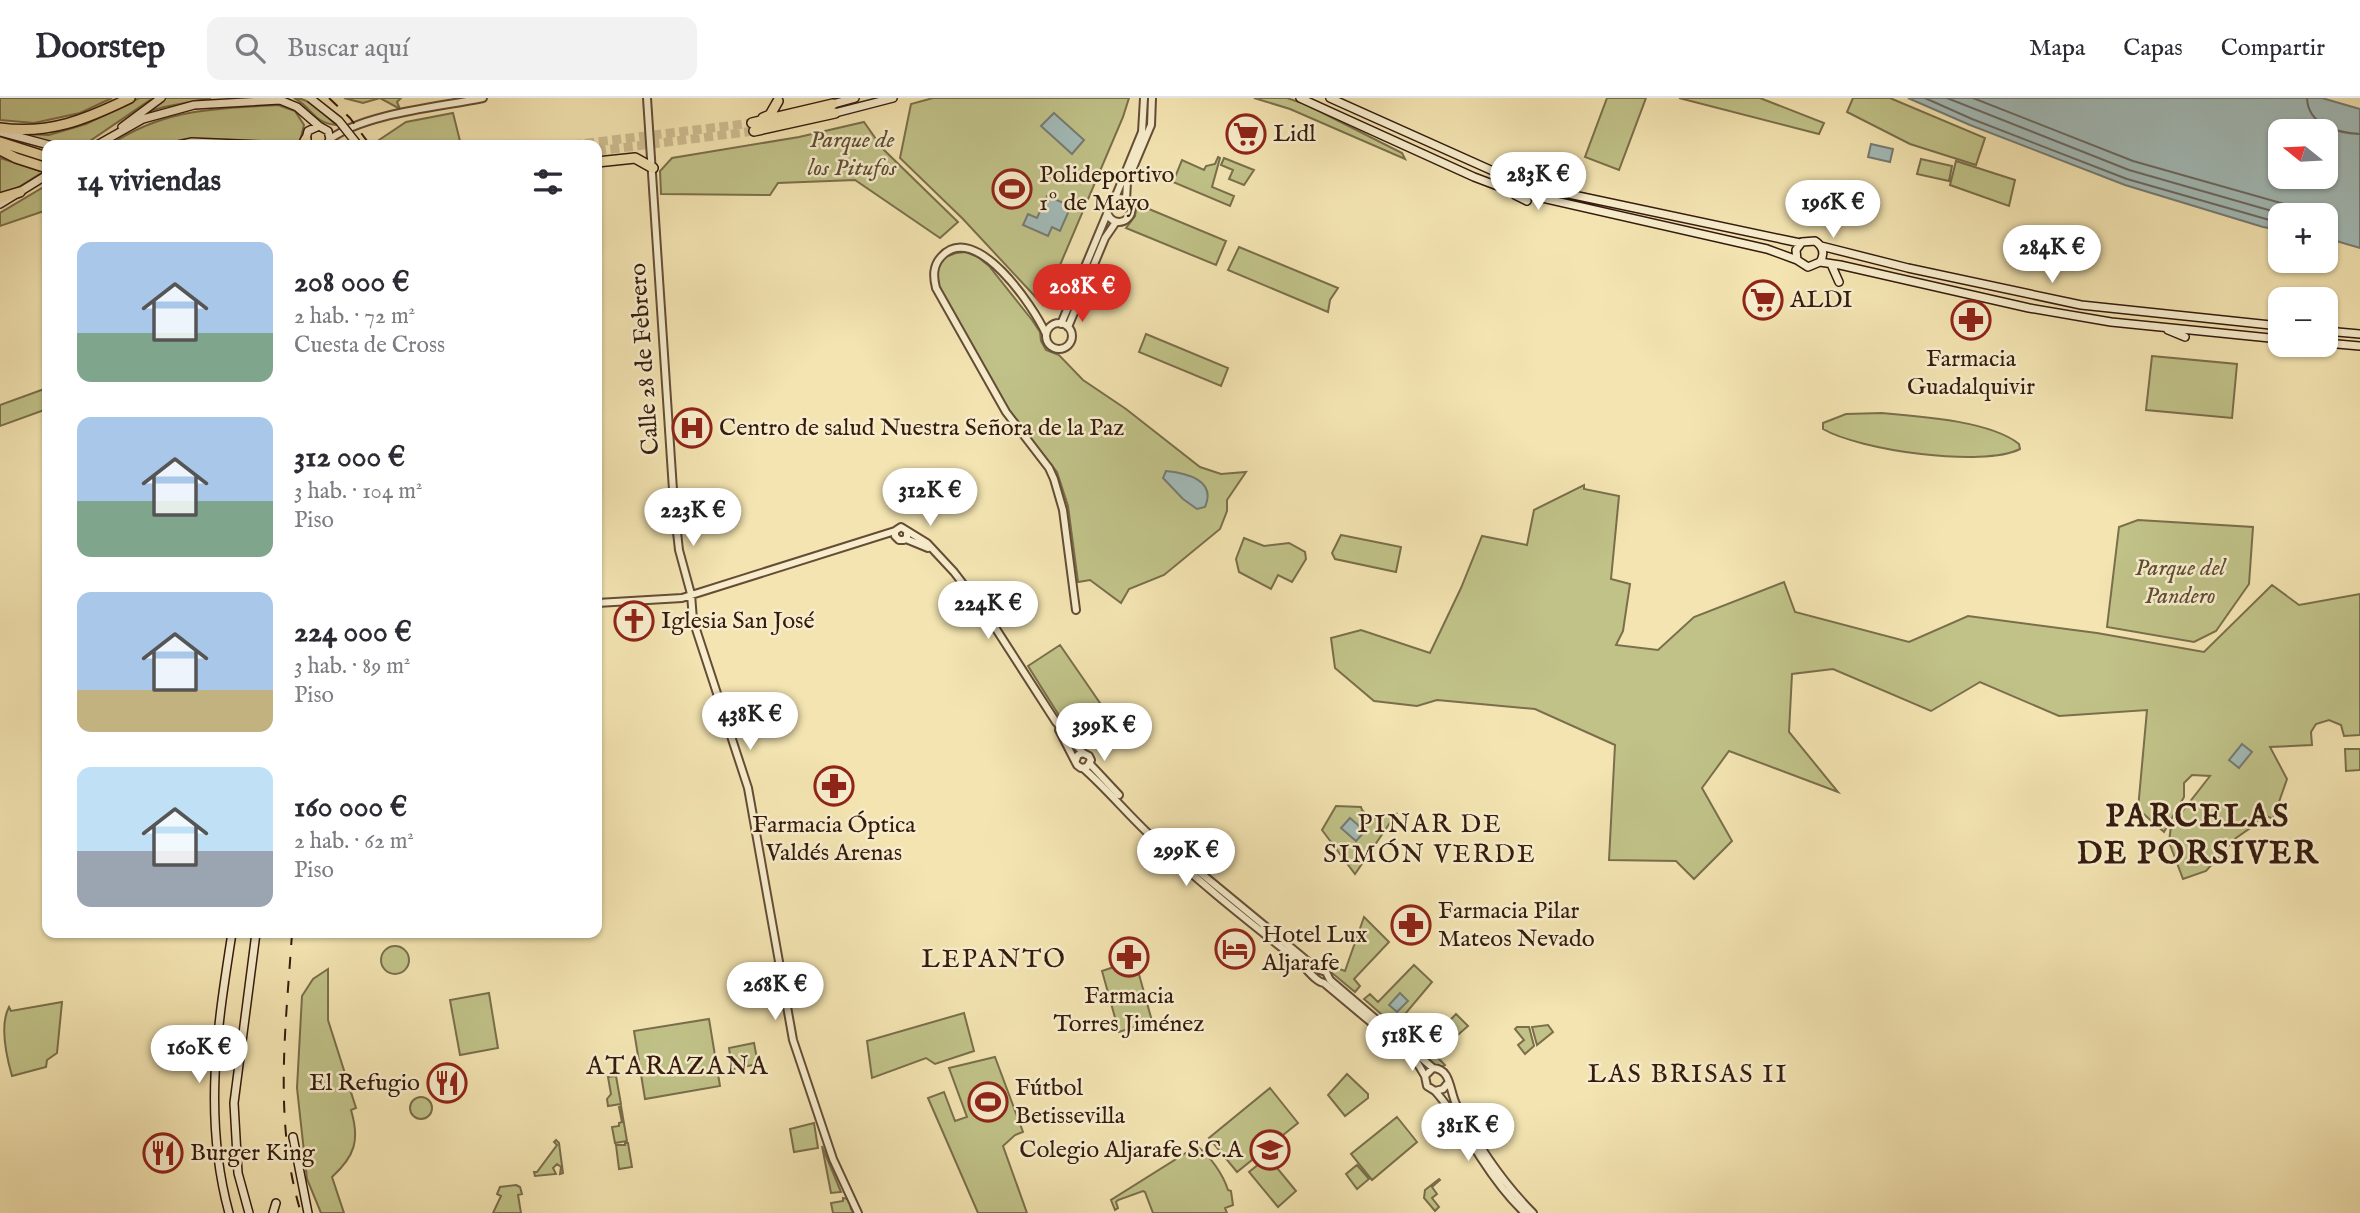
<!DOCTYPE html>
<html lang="es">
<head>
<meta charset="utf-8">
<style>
  :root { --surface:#fff; --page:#f2f2f3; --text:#2b2b33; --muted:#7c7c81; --line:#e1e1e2; --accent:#d93025 }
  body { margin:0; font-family:"IM FELL English",serif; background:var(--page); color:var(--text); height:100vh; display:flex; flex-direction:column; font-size:26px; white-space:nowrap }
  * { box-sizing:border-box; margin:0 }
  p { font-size:23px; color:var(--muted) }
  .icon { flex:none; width:38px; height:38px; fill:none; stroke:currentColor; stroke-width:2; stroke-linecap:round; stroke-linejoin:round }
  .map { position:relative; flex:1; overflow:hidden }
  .panel { position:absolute; left:42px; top:42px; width:560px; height:798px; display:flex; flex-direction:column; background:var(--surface); border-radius:14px; box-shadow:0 2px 5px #0004 }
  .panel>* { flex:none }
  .needle { width:46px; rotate:288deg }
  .controls { position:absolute; left:2268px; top:21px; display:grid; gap:14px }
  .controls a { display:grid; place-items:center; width:70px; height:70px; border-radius:14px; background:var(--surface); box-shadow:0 2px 5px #0004; font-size:35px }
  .price { position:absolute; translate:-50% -60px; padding:0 16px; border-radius:24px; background:#fff; color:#222; font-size:23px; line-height:46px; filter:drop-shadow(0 2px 4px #0008) }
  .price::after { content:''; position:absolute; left:50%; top:42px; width:21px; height:16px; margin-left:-10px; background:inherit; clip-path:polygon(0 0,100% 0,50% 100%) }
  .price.on { background:var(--accent); color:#fff }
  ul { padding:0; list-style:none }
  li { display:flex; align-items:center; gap:21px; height:175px; padding:0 35px }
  li span { display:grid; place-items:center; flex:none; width:196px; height:140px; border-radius:14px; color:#555 }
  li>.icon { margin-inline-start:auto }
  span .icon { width:84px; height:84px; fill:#fffc; stroke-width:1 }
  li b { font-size:30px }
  h2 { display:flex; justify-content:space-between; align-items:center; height:84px; padding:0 35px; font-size:30px }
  header { display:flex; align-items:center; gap:42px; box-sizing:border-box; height:98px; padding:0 35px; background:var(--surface); border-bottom:2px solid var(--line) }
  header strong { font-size:33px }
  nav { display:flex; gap:38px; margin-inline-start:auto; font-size:24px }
  .search { width:490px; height:63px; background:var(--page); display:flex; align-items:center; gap:18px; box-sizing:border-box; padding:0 24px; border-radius:14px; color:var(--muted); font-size:26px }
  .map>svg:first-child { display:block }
  .green { fill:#c0c288; stroke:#7a6e4b; stroke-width:2 }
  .water { fill:#a2bbb8; stroke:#767b74; stroke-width:2; fill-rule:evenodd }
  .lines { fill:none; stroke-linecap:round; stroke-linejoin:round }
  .shore { stroke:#6c6a63; stroke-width:2 }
  .motorway-tunnel { stroke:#cdbc90; stroke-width:9; stroke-dasharray:9 4.5; stroke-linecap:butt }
  .tertiary-casing { stroke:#644c37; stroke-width:10 }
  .secondary-casing { stroke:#351a0e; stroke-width:10 }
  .motorway-casing { stroke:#351a0e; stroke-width:12 }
  .tertiary { stroke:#f7edcc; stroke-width:6 }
  .secondary { stroke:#f7edcc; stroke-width:7 }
  .motorway { stroke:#f3e4b1; stroke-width:9 }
  .rail { stroke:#351a0e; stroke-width:2; stroke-dasharray:12 12; stroke-linecap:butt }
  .secondary-bridge-casing { stroke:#351a0e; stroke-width:10; stroke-linecap:butt }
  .secondary-bridge { stroke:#f7edcc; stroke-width:7 }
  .labels { text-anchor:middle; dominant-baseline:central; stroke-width:5; stroke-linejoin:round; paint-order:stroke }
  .poi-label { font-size:24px; fill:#351a0e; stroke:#f7edcc; text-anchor:start }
  .park-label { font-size:24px; font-style:italic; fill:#5f4c33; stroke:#f7edcc }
  .street-label { font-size:24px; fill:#351a0e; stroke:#f7edcc }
  .neighbourhood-label { font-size:26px; letter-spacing:2px; fill:#351a0e; stroke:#f7edcc }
  .district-label { font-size:32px; font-weight:bold; letter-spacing:2px; fill:#351a0e; stroke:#f7edcc }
</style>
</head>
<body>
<header>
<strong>Doorstep</strong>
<div class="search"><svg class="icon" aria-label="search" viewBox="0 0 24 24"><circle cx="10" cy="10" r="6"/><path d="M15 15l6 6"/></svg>Buscar aquí</div>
<nav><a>Mapa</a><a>Capas</a><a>Compartir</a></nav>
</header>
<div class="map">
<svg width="2360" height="1115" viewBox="0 0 2360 1115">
  <rect width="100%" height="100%" fill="#f3e4b1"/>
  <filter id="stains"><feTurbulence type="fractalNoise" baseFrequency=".00286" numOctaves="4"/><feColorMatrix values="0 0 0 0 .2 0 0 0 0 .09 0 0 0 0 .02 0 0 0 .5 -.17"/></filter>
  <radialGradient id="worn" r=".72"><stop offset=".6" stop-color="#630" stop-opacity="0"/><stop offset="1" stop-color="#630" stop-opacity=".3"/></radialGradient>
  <!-- green -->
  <path class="green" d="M0,0H112L80,15L34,25L0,22Z
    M139,0H153L84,47H47V51L0,35L49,37L86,26Z
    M166,0H211L164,9L144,15Z
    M294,0C311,0 324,16 336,27C313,25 312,9 294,0Z
    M344,0H401L397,4L400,11L380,0L363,5Z
    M933,0H1129L1123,19L1043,207L963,121L900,60L911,6Z
    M1254,0H1287L1305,6L1402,55L1405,61L1290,11Z
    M1607,0H1646L1619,72L1585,59Z
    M1679,0H1760L1824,25L1819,36Z
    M1853,0H1890L1985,40L1976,67L1910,46L1847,14Z
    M278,7L295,13L304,27L299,47H110C165,10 215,11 278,7Z
    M453,15L461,47H382L379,42L406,24Z
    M864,24L883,51L958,124L940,140L855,82L778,85L770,97L661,96L660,73L672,60L799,39Z
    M1218,59L1220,60L1212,89L1234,98L1230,108L1173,84L1182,62L1204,72L1206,68L1215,66Z
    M0,60L43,74L0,101Z
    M1224,60L1254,72L1244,87L1229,81L1233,72L1221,67Z
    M1921,61L1952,68L1949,83L1917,76Z
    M1956,63L2015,82L2009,108L1950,87Z
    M47,87V112L0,128V115Z
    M1137,106L1226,143L1216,167L1126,130L1135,118Z
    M1239,149L1338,190L1330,202L1328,214L1228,172Z
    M966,154L978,159L989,168L1032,222L1040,234L1041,243L1046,252L1059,257L1083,282L1126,311L1200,369L1221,376L1246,374L1227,402V413L1220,431L1164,477L1129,491L1121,505L1090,482L1078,484L1068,408L1057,374L1008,313L939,188L937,173L943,160L956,155Z
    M1146,236L1228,270L1221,288L1139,254Z
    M2152,258L2237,266L2232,320L2146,312Z
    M47,290V311L0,328V307Z
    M1882,315C1918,318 1991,323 2019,346L2020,351C1983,370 1859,352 1823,331V325L1846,316Z
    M1584,387V391L1619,398L1611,481L1630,486L1623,533L1616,547L1658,552L1694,519L1784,484L1795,514L1909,544L1968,518L2097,535L2204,554L2272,487L2299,507L2360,496V637L2344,638L2341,627L2329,622L2316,626L2311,634L2312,647L2270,649L2287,681L2273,721L2260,715L2256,726L2236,740L2206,773L2183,781L2169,744L2171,728L2210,678L2192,677L2184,685V699L2164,734L2138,711L2147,612L2059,618L1980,584L1931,613L1833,571L1792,576L1789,634L1838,694L1729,653L1702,690L1732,743L1694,781L1676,763L1609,762L1615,647L1535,611L1437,602L1417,608L1374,603L1335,570L1331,540L1361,532L1430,555L1461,490L1482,438L1527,447L1534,412Z
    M2138,422L2253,429L2249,486L2216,533L2194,544L2107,529L2119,429Z
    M1341,437L1401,449L1396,474L1335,461L1332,455Z
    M1244,440L1264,448L1289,445L1305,454L1306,461L1292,484L1278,477L1271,491L1239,474L1236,461Z
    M1060,547L1111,621L1110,625L1077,646L1028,568Z
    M2345,651H2360V672L2346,673Z
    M1336,708L1361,709L1362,712L1371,721L1396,716L1355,776L1322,732Z
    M1364,819L1389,844L1354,881L1360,888L1355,894L1332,875L1334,869L1345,873Z
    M381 862a14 14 0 1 1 28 0a14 14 0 1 1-28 0Z
    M1135,862L1152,923L1119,934L1102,873Z
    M1414,867L1432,884L1400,922L1411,932L1406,938L1364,901L1370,896L1378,904Z
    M328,871V922L356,1010L351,1012C360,1042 355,1058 332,1079L344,1115H321L307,1081L297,990L302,898L313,881Z
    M489,895L498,950L460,957L450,902Z
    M62,904L57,955L47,962L46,969L12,978C6,957 0,926 9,909L11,913Z
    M964,915L974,953L935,966L926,960L872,980L867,943Z
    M1456,916L1468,928L1435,957L1445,967L1442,969L1433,966L1413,945L1418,940L1426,948Z
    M709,921L720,988L645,1001L634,933Z
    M1548,927L1553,934L1537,947L1532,929Z
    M1517,929H1529L1534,948L1525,956L1518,947L1524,942L1515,931Z
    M754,945L758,966L732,971L729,950Z
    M995,959L1023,1034L1015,1037L1003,1048L1027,1115H978L928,1000L944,994L955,1023L967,1019L949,970Z
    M1347,976L1368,996V1000L1345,1018L1328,997Z
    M616,978L621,1006L608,1008L607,1001L611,996L608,979Z
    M1270,990L1298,1025L1237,1074L1209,1040Z
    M410 1010a11 11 0 1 1 22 0a11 11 0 1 1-22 0Z
    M621,1008L627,1043L615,1045L612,1029L619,1028V1025L622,1024L619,1009Z
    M1397,1019L1417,1044L1372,1082L1351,1056Z
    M814,1025L818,1050L794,1054L790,1031Z
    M556,1042L559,1045L563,1075L560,1076L561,1069L557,1066L553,1070L556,1076L535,1078L534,1074H537L557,1047L554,1044Z
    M625,1045H628L632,1069L619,1071L616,1047H625Z
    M822,1048L841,1094L831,1095Z
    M1197,1048C1210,1058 1223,1076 1228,1092L1231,1093L1233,1107L1225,1110L1227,1115H1153L1145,1094L1143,1093L1118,1102L1116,1104L1118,1110L1115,1112L1111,1102Z
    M1268,1059L1296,1093L1278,1109L1249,1074Z
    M1357,1067L1369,1081L1357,1091L1346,1076Z
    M1439,1081L1440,1082L1432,1089L1437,1096L1432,1100L1439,1109L1435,1113L1424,1100L1425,1092Z
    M516,1087L520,1089L522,1096L518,1097L521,1115H493L501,1098L497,1096L500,1089Z
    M843,1100L849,1101L851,1111L854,1115H833L831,1105L843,1103Z"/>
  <!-- water -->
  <path class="water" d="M1908,0H2322L2360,11V150L2326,140V117H2280V132L2263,129L2125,87L1970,27ZM2326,33V79H2280V33Z
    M1054,15L1084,42L1072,56L1041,28Z
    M1871,46L1893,51L1890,64L1868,59Z
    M1047,98L1071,108L1060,133L1052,129L1048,138L1023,127L1028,116L1037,120Z
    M1166,373C1186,375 1217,382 1205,409L1197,411L1183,401L1163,380Z
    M2242,646L2252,654L2239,670L2229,662Z
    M1350,720L1365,733L1356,743L1341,730Z
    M1400,895L1408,903L1397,914L1389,907Z"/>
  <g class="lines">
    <!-- shore -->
    <path class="shore" d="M1925,0L1972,21L2127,81L2280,125
      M1947,0L2129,72L2286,117
      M1973,0L2133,63L2288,107L2301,117
      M2307,0C2308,27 2337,35 2360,36"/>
    <!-- motorway-tunnel -->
    <path class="motorway-tunnel" d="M572,47L752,25
      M597,53L754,33"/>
    <!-- tertiary casing -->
    <g class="tertiary-casing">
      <path id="tertiary" d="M647,0L674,407L679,452L691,496L693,522L748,690L793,942L833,1061L858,1115
        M330,41C366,15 439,9 483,0
        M1107 112a12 12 0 1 1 24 0a12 12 0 1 1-24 0Z
        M1115,100L1142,34L1144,0
        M1126,102L1127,84L1151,27L1152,0
        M1046 238a13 13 0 1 1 26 0a13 13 0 1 1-26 0Z
        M1061,226L1107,116
        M1068,229L1105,140L1116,124
        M1046,236C1034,209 975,121 941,159C933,168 933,178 936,190L1006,314L1049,370L1054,381L1063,412L1076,512
        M907,433V439L904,442H899L895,438V433L901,429L927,445L954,474L987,517L1056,624L1083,655
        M906,441L928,450
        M597,505L682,500L895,433
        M1059,632L1077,667L1081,670L1087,669L1091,662L1089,658L1083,655L1078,657L1076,662
        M1090,666L1119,697
        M1083,670C1108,692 1128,717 1152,739C1197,783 1247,822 1296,861C1305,868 1315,884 1324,885L1415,961L1425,978
        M1162,743L1317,871L1326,874L1330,882L1433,970
        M1448,985L1443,991L1435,993L1427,988L1425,978L1433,970C1452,971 1449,994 1457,1008C1477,1046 1502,1084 1533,1115
        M1435,993C1454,1014 1466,1037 1481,1060C1494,1080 1508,1099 1525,1115"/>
    </g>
    <!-- secondary casing -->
    <g class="secondary-casing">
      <path id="secondary" d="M1300,0L1474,79L1511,93L1767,151L1797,162L1808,169L1820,164C1825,156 1823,148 1815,143L1802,144L1796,152L1797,162
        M1330,0L1513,82L1564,95L1800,145
        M833,6L855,0
        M835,15L893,0
        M122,29L161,0
        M0,34L49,47
        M97,47L143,21L194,7L280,2L297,9L319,28
        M178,47L192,44L262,47
        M309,47L306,41L308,33L319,28L328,33L330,41L327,47
        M1515,97L1527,103
        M0,106L47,77
        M1821,148L1908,170L2081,207L2280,228
        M1820,164L1840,167L2029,210L2111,224L2280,241
        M1831,166L1839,184
        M2168,232L2185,239
        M2326,233L2360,236
        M2326,245L2360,248
        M293,1039L308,1115
        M229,1115C203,1019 217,931 232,835
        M249,1115L238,1075L234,1005L256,835
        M273,1115L276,1105"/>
    </g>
    <!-- motorway casing -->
    <g class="motorway-casing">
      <path id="motorway" d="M763,20L770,17L778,3
        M752,25L833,6
        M0,30C49,37 87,21 130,0
        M754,33L835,15
        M0,44L47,59
        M303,47L306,41
        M0,52L16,60L47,70
        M597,64L635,60L653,70
        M0,100L20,94"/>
    </g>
    <!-- tertiary -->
    <use href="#tertiary" class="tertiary"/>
    <!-- secondary -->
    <use href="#secondary" class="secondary"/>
    <!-- motorway -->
    <use href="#motorway" class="motorway"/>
    <!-- rail -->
    <path class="rail" d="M329,0L350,20L370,47
      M292,835C286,929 273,1023 301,1115"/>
    <!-- secondary-bridge casing -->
    <g class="secondary-bridge-casing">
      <path id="secondary-bridge" d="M310,0L339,23L358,47"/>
    </g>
    <!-- secondary-bridge -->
    <use href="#secondary-bridge" class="secondary-bridge"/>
  </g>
  <!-- icons -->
  <defs>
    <g id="supermarket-ring" transform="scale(2.0125)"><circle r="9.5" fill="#f7edcc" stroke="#8f2418" stroke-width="1.5"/><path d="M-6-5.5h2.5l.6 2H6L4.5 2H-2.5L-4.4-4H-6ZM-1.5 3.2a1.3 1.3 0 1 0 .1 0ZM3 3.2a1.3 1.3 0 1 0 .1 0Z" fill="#8f2418"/></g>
    <g id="stadium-ring" transform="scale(2.0125)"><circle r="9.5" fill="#f7edcc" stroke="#8f2418" stroke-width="1.5"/><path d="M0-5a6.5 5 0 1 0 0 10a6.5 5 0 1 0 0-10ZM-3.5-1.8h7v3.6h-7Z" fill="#8f2418"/></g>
    <g id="pharmacy-ring" transform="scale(2.0125)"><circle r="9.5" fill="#f7edcc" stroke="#8f2418" stroke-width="1.5"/><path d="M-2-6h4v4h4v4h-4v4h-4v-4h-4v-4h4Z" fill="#8f2418"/></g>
    <g id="hospital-ring" transform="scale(2.0125)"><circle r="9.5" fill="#f7edcc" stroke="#8f2418" stroke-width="1.5"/><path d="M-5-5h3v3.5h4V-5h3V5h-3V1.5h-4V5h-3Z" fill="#8f2418"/></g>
    <g id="church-ring" transform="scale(2.0125)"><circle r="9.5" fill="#f7edcc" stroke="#8f2418" stroke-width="1.5"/><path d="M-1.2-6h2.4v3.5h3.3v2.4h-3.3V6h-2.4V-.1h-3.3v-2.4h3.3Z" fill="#8f2418"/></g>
    <g id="hotel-ring" transform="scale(2.0125)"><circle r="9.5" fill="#f7edcc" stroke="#8f2418" stroke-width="1.5"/><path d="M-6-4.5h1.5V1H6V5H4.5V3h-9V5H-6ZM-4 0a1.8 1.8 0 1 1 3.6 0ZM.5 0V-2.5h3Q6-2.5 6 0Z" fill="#8f2418"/></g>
    <g id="restaurant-ring" transform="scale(2.0125)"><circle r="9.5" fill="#f7edcc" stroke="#8f2418" stroke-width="1.5"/><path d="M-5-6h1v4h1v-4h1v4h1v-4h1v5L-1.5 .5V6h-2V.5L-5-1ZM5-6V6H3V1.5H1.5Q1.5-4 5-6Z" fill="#8f2418"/></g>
    <g id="school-ring" transform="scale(2.0125)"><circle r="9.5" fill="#f7edcc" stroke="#8f2418" stroke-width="1.5"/><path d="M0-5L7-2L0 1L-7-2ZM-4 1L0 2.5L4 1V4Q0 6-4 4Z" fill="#8f2418"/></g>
  </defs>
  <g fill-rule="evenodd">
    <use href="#supermarket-ring" x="1246" y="36"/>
    <use href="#stadium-ring" x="1012" y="91"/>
    <use href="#supermarket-ring" x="1763" y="202"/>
    <use href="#pharmacy-ring" x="1971" y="222"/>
    <use href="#hospital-ring" x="692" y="330"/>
    <use href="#church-ring" x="634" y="523"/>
    <use href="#pharmacy-ring" x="834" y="688"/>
    <use href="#pharmacy-ring" x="1411" y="827"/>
    <use href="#hotel-ring" x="1235" y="851"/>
    <use href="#pharmacy-ring" x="1129" y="859"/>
    <use href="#restaurant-ring" x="447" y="985"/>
    <use href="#stadium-ring" x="988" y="1004"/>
    <use href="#school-ring" x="1270" y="1052"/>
    <use href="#restaurant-ring" x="163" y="1055"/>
  </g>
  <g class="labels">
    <!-- poi labels -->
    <g class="poi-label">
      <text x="1273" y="36">Lidl</text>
      <text x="1039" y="77">Polideportivo<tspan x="1039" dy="28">1º de Mayo</tspan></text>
      <text x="1790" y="202">ALDI</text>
      <text x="1971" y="261" text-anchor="middle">Farmacia<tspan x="1971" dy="28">Guadalquivir</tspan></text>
      <text x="719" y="330">Centro de salud Nuestra Señora de la Paz</text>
      <text x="661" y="523">Iglesia San José</text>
      <text x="834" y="727" text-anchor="middle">Farmacia Óptica<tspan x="834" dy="28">Valdés Arenas</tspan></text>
      <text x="1438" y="813">Farmacia Pilar<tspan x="1438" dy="28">Mateos Nevado</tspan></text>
      <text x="1262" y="837">Hotel Lux<tspan x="1262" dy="28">Aljarafe</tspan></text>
      <text x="1129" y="898" text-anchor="middle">Farmacia<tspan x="1129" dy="28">Torres Jiménez</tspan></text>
      <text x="420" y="985" text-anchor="end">El Refugio</text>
      <text x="1015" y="990">Fútbol<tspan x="1015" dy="28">Betissevilla</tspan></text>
      <text x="1243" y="1052" text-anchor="end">Colegio Aljarafe S.C.A</text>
      <text x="190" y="1055">Burger King</text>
    </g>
    <!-- park labels -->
    <g class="park-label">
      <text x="852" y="42">Parque de<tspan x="852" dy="28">los Pitufos</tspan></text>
      <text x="2180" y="470">Parque del<tspan x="2180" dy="28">Pandero</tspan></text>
    </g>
    <!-- street labels -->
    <g class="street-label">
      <text transform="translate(645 261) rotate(-94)">Calle 28 de Febrero</text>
    </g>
    <!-- neighbourhood labels -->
    <g class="neighbourhood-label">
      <text x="1430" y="726">PINAR DE<tspan x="1430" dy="30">SIMÓN VERDE</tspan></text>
      <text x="994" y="861">LEPANTO</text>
      <text x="678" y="968">ATARAZANA</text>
      <text x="1688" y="976">LAS BRISAS II</text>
    </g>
    <!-- district labels -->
    <g class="district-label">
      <text x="2198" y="719">PARCELAS<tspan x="2198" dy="37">DE PORSIVER</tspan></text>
    </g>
  </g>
  <rect width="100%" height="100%" filter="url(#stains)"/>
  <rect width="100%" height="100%" fill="url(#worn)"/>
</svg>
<div class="controls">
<a><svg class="needle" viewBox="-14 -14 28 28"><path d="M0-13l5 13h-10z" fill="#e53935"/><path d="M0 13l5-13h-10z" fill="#7c7c81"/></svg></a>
<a>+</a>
<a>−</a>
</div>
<b class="price" style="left:1538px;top:114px">283K €</b>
<b class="price" style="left:1833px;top:142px">196K €</b>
<b class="price" style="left:2052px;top:187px">284K €</b>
<b class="price on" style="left:1082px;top:226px">208K €</b>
<b class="price" style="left:930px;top:430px">312K €</b>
<b class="price" style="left:693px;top:450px">223K €</b>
<b class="price" style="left:988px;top:543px">224K €</b>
<b class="price" style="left:750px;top:654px">438K €</b>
<b class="price" style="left:1104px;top:665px">399K €</b>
<b class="price" style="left:1186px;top:790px">299K €</b>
<b class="price" style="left:775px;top:924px">268K €</b>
<b class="price" style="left:1412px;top:975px">518K €</b>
<b class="price" style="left:199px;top:987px">160K €</b>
<b class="price" style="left:1468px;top:1065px">381K €</b>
<section class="panel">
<h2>14 viviendas<svg class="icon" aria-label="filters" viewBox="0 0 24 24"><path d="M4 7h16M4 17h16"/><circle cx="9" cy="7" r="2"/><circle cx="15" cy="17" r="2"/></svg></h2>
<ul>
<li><span style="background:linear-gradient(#a9c7e8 65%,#7fa58c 0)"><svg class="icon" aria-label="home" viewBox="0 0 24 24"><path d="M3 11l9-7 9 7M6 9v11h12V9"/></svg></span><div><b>208 000 €</b><p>2 hab. · 72 m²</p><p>Cuesta de Cross</p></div></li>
<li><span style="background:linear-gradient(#a9c7e8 60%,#7fa58c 0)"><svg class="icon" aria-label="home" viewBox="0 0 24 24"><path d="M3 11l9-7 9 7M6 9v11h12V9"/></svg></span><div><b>312 000 €</b><p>3 hab. · 104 m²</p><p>Piso</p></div></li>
<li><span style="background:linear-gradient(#a9c7e8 70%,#c2b280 0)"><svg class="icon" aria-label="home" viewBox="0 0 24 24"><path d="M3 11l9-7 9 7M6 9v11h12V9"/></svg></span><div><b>224 000 €</b><p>3 hab. · 89 m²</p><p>Piso</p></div></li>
<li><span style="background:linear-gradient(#bfe0f5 60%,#9aa5b1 0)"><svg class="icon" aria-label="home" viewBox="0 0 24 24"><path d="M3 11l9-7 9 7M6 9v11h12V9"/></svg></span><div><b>160 000 €</b><p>2 hab. · 62 m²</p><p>Piso</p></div></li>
</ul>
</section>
</div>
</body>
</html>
